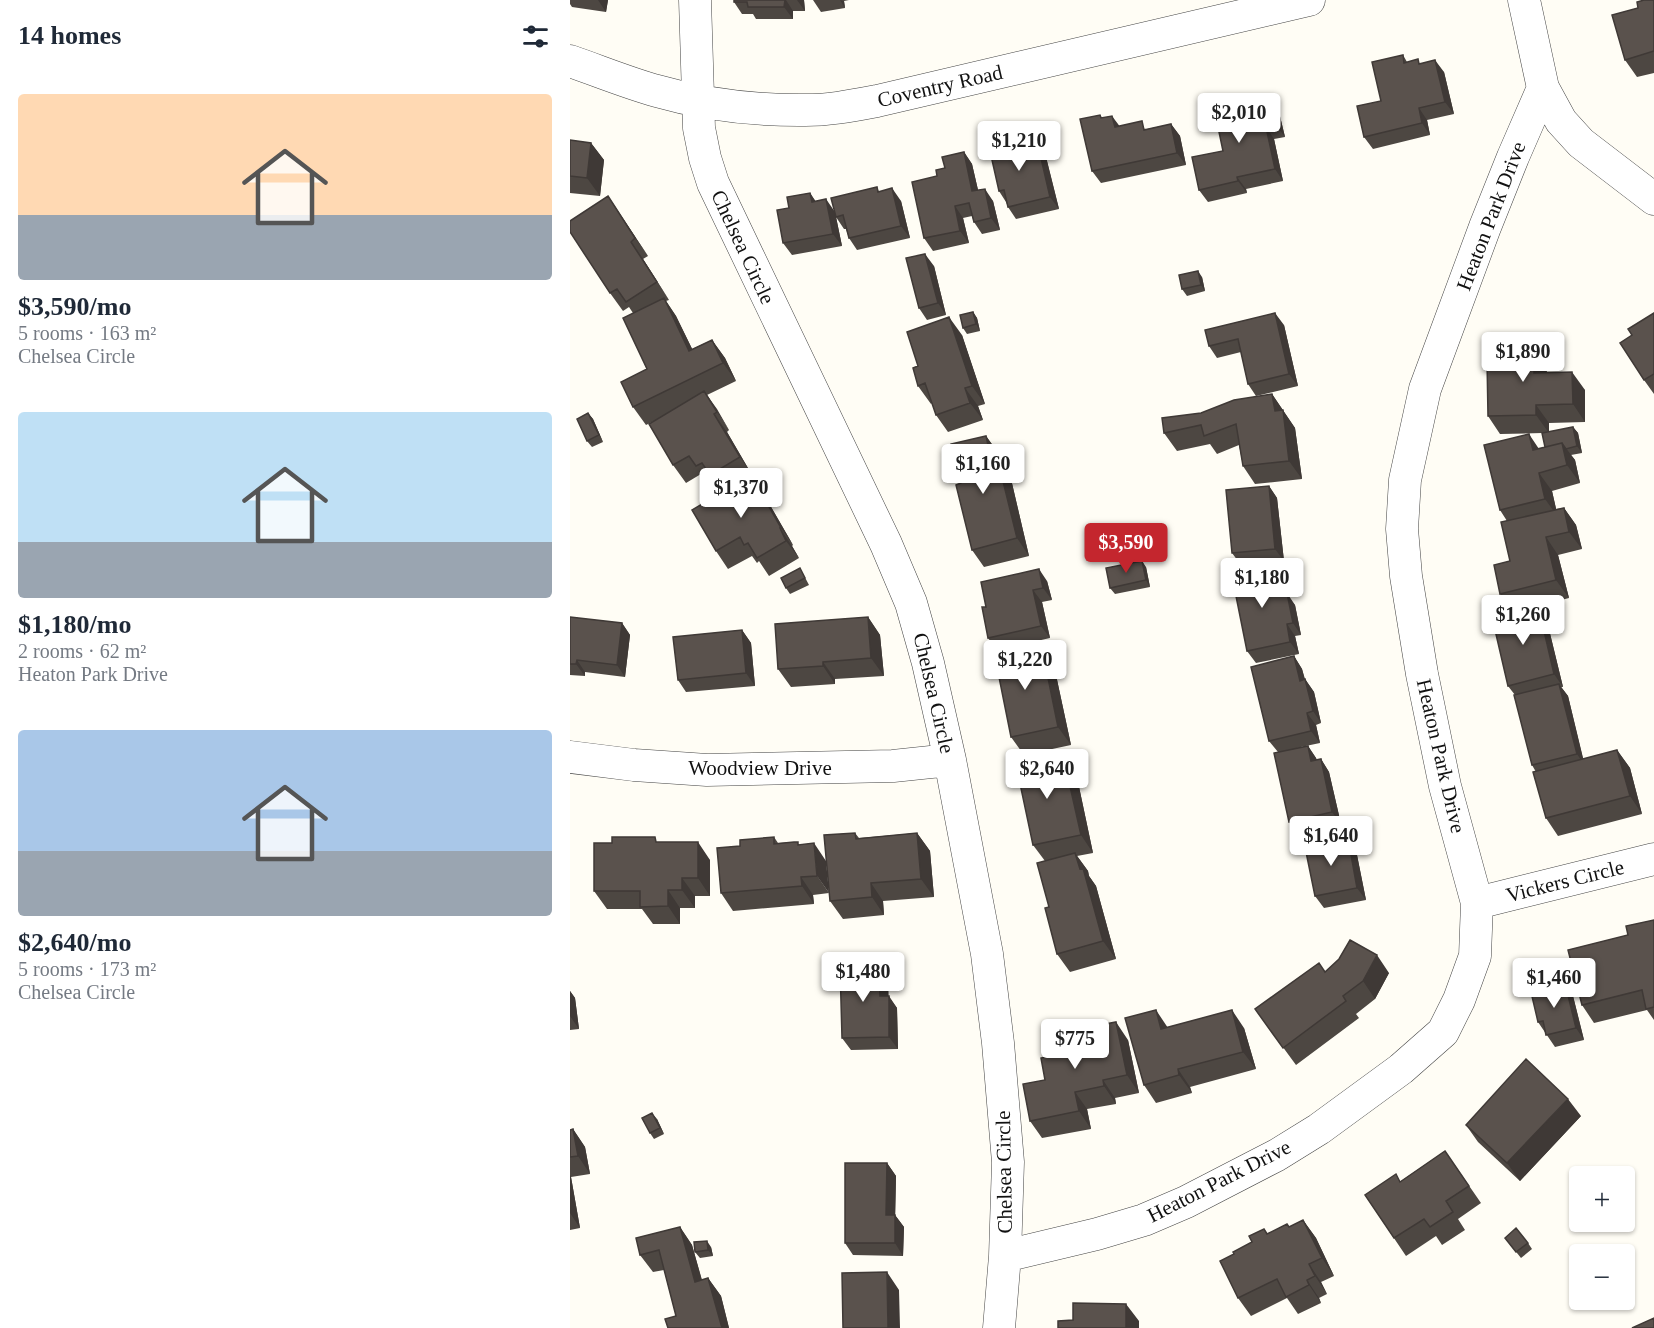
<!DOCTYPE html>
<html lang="en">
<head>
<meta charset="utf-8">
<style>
  :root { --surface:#fff; --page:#f2f2f3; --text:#1f2937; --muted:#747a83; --accent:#c4262e }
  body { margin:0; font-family:"Times New Roman",serif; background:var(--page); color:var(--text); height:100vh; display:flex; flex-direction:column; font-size:22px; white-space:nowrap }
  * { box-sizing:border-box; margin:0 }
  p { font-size:20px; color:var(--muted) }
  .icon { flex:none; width:33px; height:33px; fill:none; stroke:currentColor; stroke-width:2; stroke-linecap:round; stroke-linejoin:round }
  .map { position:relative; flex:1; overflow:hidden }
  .details { display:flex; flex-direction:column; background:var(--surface); width:570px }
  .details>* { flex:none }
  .buttons { position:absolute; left:999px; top:1166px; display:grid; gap:12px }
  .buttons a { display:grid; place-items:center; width:66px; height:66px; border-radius:6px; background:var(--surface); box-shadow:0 2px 4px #0004; font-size:30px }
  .price { position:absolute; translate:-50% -51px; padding:0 14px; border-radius:6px; background:#fff; color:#222; font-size:20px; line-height:39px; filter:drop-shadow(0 2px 3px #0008) }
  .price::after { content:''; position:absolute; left:50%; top:36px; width:18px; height:14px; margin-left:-9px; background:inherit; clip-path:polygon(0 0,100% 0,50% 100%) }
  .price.on { background:var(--accent); color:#fff }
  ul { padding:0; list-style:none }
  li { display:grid; align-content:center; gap:12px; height:318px; padding:0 18px }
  li span { display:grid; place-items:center; height:186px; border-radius:6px; color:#555 }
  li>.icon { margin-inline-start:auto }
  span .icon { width:108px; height:108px; fill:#fffc; stroke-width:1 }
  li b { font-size:26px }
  h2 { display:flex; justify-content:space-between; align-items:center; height:72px; padding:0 18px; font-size:26px }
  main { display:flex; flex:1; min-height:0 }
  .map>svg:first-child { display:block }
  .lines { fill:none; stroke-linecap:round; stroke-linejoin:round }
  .street-casing { stroke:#444; stroke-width:33 }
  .street { stroke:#fff; stroke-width:32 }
  .wall { fill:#4d4742 }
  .shaded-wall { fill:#3f3936 }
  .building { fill:#5a524d; stroke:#3f3936; stroke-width:1.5 }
  .labels { text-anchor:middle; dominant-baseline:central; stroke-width:6; stroke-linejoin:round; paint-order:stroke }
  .street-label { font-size:21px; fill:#111; stroke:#fff }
</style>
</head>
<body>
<main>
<section class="details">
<h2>14 homes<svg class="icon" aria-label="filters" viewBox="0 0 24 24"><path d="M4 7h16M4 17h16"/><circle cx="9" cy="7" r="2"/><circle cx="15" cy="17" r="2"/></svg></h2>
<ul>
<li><span style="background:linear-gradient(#ffd9b3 65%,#9aa5b1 0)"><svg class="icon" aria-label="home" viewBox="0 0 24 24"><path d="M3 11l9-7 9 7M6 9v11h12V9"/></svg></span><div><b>$3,590/mo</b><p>5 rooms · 163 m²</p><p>Chelsea Circle</p></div></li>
<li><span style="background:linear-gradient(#bfe0f5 70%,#9aa5b1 0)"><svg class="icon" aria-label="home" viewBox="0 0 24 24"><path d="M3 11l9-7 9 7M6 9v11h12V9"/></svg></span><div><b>$1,180/mo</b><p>2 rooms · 62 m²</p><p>Heaton Park Drive</p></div></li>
<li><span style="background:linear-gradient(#a9c7e8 65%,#9aa5b1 0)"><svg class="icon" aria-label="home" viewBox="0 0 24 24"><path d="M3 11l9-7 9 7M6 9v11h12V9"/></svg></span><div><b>$2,640/mo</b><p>5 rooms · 173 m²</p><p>Chelsea Circle</p></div></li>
</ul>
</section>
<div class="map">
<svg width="1084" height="1328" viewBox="0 0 1084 1328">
  <rect width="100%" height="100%" fill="#fffdf5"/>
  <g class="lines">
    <!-- street casing -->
    <g class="street-casing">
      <path id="street" d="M125,0L129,128L135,158L143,183L316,544L341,603L358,663L380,760L417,954L428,1043L438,1162L435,1256L429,1328
        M0,61C29,71 58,83 87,91C132,104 182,110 229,110C255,111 281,106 307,101L739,0
        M973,88L991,121L1011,143L1084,199
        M0,757L64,765L137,770L323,766L380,760
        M907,903L1084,859
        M435,1256L527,1234L574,1220L616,1202L707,1155L749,1129L831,1069L873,1032L889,1000L905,956L907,903L875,786L852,674L836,576L832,529L835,480L855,389L915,227L943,157L973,88L954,0"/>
    </g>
    <!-- street -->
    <use href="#street" class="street"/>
  </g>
  <!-- wall -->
  <path class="wall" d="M0,0H38L36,12L2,7L0,4Z
    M164,0H234L235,11H223V19H186L183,14H172L164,2Z
    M243,0H279L274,1L275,8L251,12Z
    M1084,0V73L1067,77L1055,60L1068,8Z
    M833,55L837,62L851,63L874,72L884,114L857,120L860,135L803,149L794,137Z
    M708,108L715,137L704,139L713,181L676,189L677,193L638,202L629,190L653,151Z
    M530,115L532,118L549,126L577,129L601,124L610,136L616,165L531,183L522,171Z
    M444,137L450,145L467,141L475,153L489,209L446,219L438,207L436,202L429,191L424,150Z
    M0,140L21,143L34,160L30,196L0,193Z
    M394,152L402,164L408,190L423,201L430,230L412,234L404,222L402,216L393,218L399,243L363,251L354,238L367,176L375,168Z
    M307,187L309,192L331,201L340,238L287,250L279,238L276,229H274L266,217L272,246L222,255L213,243L219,208L240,193L246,202L264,211Z
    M38,196L78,256L73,259L99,300L96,301L106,316L122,349L142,340L155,358L166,381L137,395L159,430L157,432L182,475L181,476L193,493L223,545L222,546L229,558L199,576L189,561L187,563L182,556L158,569L146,551L151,492L143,481L138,484L131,474L116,483L103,465L84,421L76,425L63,407L77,369L63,313L59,307L53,311L40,293Z
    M364,266L376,315L357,320L349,308Z
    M632,277L635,291L617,296L612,289Z
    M403,312L407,318L410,331L397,334L393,328Z
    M1084,313V394L1074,380L1062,335Z
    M714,325L728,386L686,396L678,384L671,352L647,358L639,346Z
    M392,335L415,404L408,406L413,420L378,432L366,415L362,403L361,404L348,386V366Z
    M964,343L976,361L977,373L1015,390V422L979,423V432L1003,427L1008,433L1012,453L1001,455L1005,460L1010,483L982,491L986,509L994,508L1006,525L1012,549L988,555L999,598L968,606L976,617L993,687H991L998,696L1013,759L1047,750L1060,768L1072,814L988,836L976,818L966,772L962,765L945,695L938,686L943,611L930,594L940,561L937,521L930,510L969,449L975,447L972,433L930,434L918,416L923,360Z
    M702,394L725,428L732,479L685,484L673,466L669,445L647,454L640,444L607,451L594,433L631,413Z
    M18,413L23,419L33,442L22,447L17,441Z
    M416,436L429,454L431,466L441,479L459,556L414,567L402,550L391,483Z
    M699,486L707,498L714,561L671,565L662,553Z
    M541,529L545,535L547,547L526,550L521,544Z
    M576,567L580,587L545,594L540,588Z
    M230,568L239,585L220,594L216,588Z
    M711,579L713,594L725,605L731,635L725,636L729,654L686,663L677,651Z
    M477,581L482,600L472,602L480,638L427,650L418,638L416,607Z
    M0,617L52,623L60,635L55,677L15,672V676L0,675Z
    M298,617L310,635L314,676L265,679V684L221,687L208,669Z
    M172,630L181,643L185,686L116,692L108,680Z
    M724,656L732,669L735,679L744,692L751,723L746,725L750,743L726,748L738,746L746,758L747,760L751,759L759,772L771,824L727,834L719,822L708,752L699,741Z
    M474,658L486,675L501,745L454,755L441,737Z
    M487,766L508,782L523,853L507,856L518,871L519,876L526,886L546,959L500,972L487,954L479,907L475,861L463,845Z
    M285,833L289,838L347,833L360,851L364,897L313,901L314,915L273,919L260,901Z
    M204,837L208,843L224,842L259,893L243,895L244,904L163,911L151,893L170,846Z
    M778,838L786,850L796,900L754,908L745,896Z
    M89,842L140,860V896H125V908H110V924H83L72,909H37L24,891L42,843Z
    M1084,920V1020L1077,1010L1024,1023L1012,1005L1058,935Z
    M309,964L318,976V996L327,1008L328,1049L281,1050L272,1038Z
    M755,972L819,973L805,999L786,1014L789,1018L726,1065L685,1009Z
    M995,983L1003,996L1014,1040L985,1047L968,1022Z
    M0,991L5,998L9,1029L0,1030Z
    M598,1027L674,1028L686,1069L620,1087L622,1093L586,1103L574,1085Z
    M558,1040L569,1093L545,1098L546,1104L517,1109L521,1129L472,1138L460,1121L475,1080Z
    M1011,1116L950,1181L908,1142L896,1125Z
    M87,1119L94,1134L84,1139L80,1133Z
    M3,1129L15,1147L20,1174L1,1177L10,1228L0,1230V1130Z
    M875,1151L911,1203L888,1219L895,1230L872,1245L866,1236L836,1256L795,1195L831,1181Z
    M317,1163L326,1176L325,1215L334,1227L333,1256L283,1255L275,1243Z
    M733,1220L746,1238L764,1276L751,1282L757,1294L749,1298L751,1303L728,1314L717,1298L681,1316L668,1298L664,1254L682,1242L694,1229L698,1234L719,1227Z
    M110,1227L122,1245L132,1280L138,1278L151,1296L159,1328H98L106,1316L94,1270L83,1272L70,1255Z
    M935,1238L958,1243L962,1249L951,1258Z
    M141,1247L143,1256L130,1258L125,1252Z"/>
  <!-- shaded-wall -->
  <path class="shaded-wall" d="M28,0H38L36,12Z
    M215,0H216L223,11V19L214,7Z
    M227,0H234L235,11Z
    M270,0L274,1L275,8Z
    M865,60L874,72L884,114L875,102Z
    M700,96L708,108L715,137L706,125Z
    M849,108L857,120L860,135L852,123Z
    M542,116L551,128L545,127Z
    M601,124L610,136L616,165L607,153Z
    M696,127L704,139L713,181L705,169Z
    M444,137L453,149L446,146Z
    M467,141L475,153L489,209L480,197Z
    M21,143L34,160L30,196L17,178Z
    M394,152L402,164L411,203L402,191Z
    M667,177L676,189L677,193L668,181Z
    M322,188L331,201L340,238L331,226Z
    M415,189L423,201L430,230L421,218Z
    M240,193L248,205L242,202Z
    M38,196L78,256L65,238Z
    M256,199L265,212L272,246L263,234Z
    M385,206L393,218L399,243L390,231Z
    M61,242L73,259L99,300L87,282Z
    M355,254L364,266L376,315L368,303Z
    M628,271L632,277L635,291L631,285Z
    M94,298L106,316L132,369L119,351Z
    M403,312L407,318L410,331L406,324Z
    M705,313L714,325L728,386L719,374Z
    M379,317L392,335L415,404L402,386Z
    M142,340L155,358L166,381L153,363Z
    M964,343L976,361L977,391L964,373Z
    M1002,372L1015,390V422L1003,404Z
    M395,388L408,406L413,420L400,403Z
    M134,391L147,409L159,430L147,412Z
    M702,394L725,428L732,479L719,461L705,411Z
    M966,405L979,423V433L966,415Z
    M18,413L23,419L33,442L29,435Z
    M144,414L157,432L182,475L170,457Z
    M1003,427L1008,433L1012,453L1007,446Z
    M959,434L971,452L963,450Z
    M416,436L429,454L431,466L441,479L459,556L447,538L422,463Z
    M992,443L1005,460L1010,483L997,465Z
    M969,473L982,491L988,517L975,499Z
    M181,475L193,493L223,545L211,528Z
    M699,486L707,498L714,561L705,549Z
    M994,508L1006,525L1012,549L999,532Z
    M210,528L222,546L229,558L216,541Z
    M541,529L545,535L547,547L543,541Z
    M976,537L988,555L999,598L986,580Z
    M572,561L576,567L580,587L576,580Z
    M702,567L711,579L716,607L708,595Z
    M469,569L477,581L482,600L473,588Z
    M463,590L472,602L480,638L471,626Z
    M717,593L725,605L731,635L723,623Z
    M968,605L976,617L993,687L984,674Z
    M298,617L310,635L314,676L301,658Z
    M52,623L60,635L55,677L47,665Z
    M717,624L725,636L729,654L720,642Z
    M172,630L181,643L185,686L176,673Z
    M457,644L470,662L461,660Z
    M724,656L732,669L738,693L730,681Z
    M474,658L486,675L501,745L488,727Z
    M7,660L15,672V676L6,664Z
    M253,662L265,679V684L253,666Z
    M735,679L744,692L751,723L743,711Z
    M989,684L998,696L1015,766L1007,754Z
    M737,713L746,725L750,743L741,731Z
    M738,746L746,758L750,774L741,761Z
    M1047,750L1060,768L1072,814L1060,796Z
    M477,753L490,770L481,768Z
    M751,759L759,772L771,824L762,812Z
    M495,764L508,782L523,853L511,835Z
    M347,833L360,851L364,897L351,879Z
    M778,838L786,850L796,900L787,888Z
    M128,842L140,860V896L128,878Z
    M244,843L256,861L259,893L247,876Z
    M505,853L518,871L519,876L526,886L546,959L533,941Z
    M231,877L243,895L244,904L232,886Z
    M112,878L125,896V908L112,890Z
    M301,883L313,901L314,915L302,897Z
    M98,890L110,908V924L98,906Z
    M807,955L819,973L805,999L793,981Z
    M309,964L318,976L319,1008L310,996Z
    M995,983L1003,996L1014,1040L1006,1028Z
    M0,991L5,998L9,1029L0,1016Z
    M319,996L327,1008L328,1049L319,1037Z
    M586,1010L598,1028L591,1029Z
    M662,1010L674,1028L686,1069L673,1052Z
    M546,1022L558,1040L569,1093L557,1075Z
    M608,1069L620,1087L622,1093L609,1075Z
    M533,1080L545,1098L546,1104L534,1086Z
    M505,1092L517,1109L521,1129L509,1111Z
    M998,1099L1011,1116L950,1181L937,1163Z
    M82,1113L87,1119L94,1134L90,1128Z
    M3,1129L15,1147L20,1174L8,1156Z
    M317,1163L326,1176L325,1227L316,1215Z
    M0,1175L1,1177L10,1228L0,1213Z
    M325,1215L334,1227L333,1256L325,1243Z
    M733,1220L746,1238L764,1276L752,1258Z
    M110,1227L122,1245L137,1299L125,1282Z
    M137,1241L141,1247L143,1256L138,1250Z
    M739,1264L751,1282L757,1294L745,1276Z
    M317,1272L329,1290L330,1328H318Z
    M138,1278L151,1296L159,1328H152Z
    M737,1280L749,1298L751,1303L739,1285Z
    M556,1304L569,1321V1328H556Z"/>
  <!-- building -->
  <path class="building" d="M164,0H215L214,7H178L177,2H164Z
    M1074,0H1084V51L1055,60L1042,15L1068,8L1067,2Z
    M833,55L834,63L848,59L849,64L865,60L875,102L849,108L852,123L794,137L787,106L811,101L802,62Z
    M700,96L706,125L696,127L705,169L667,177L668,181L629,190L622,157L653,151L644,108Z
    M530,115L531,118L542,116L545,127L572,121L574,130L601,124L607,153L522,171L510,119Z
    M444,137L446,146L467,141L480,197L438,207L434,190L429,191L420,151L424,150L422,142Z
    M0,140L21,143L17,178L0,176Z
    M394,152L402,191L415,189L421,218L404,222L399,203L385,206L390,231L354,238L342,182L367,176L366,170L375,168L372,157Z
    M307,187L308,192L322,188L331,226L279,238L273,215L266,217L261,198Z
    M240,193L242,202L256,199L263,234L213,243L207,210L219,208L217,197Z
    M38,196L65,238L61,242L87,282L56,302L47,289L40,293L0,232V221Z
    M355,254L368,303L349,308L336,258Z
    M628,271L631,285L612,289L609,275Z
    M94,298L119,351L142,340L153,363L63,407L51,382L77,369L53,318Z
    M403,312L406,324L393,328L390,315Z
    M705,313L719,374L678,384L668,339L639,346L635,330Z
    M1084,313V374L1074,380L1050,343L1062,335L1058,329Z
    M379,317L402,386L395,388L400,403L366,415L355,383L348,386L343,368L348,366L337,332Z
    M964,343V373L1002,372L1003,404L966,405V415L918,416L917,360H923L922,344Z
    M134,391L147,412L144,414L170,457L140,475L132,463L126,466L119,456L103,465L79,424Z
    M702,394L705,411L713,410L719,461L673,466L666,424L634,436L631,425L594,433L592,418L631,413L664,400Z
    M18,413L29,435L17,441L7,419Z
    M1003,427L1007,446L996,449L992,443L975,447L972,433Z
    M959,434L963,450L992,443L997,465L969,473L975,499L930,510L914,445Z
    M416,436L422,463L428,461L447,538L402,550L386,485L391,483L381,444Z
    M181,475L211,528H210L216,541L187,558L178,543L174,545L170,537L146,551L122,510Z
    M699,486L705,549L662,553L656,490Z
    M994,508L999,532L976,537L986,580L930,594L924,565L940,561L931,522Z
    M541,529L543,541L521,544L519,532Z
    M572,561L576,580L540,588L536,568Z
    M702,567L708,595L717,593L723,623L717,624L720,642L677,651L662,576Z
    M230,568L235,578L216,588L211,578Z
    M469,569L473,588L463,590L471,626L418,638L412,607H416L411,582Z
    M968,605L984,674L938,686L922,617Z
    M0,617L52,623L47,665L7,660L6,664H0Z
    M298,617L301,658L253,662V666L208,669L205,624Z
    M172,630L176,673L108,680L103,637Z
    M457,644L461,660L474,658L488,727L441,737L424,652Z
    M724,656L730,681L735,679L743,711L737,713L741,731L699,741L681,667Z
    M989,684L1007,754L962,765L944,695Z
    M738,746L741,761L751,759L762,812L719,822L704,753Z
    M1047,750L1060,796L976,818L963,772Z
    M477,753L481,768L495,764L511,835L463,845L445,760Z
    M285,833L286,839L347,833L351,879L301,883L302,897L260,901L254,835Z
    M42,837H85L86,842H128V878H112V890H98V906L70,907V891H24V843H42Z
    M204,837V844L224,842H228V845L244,843L247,876L231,877L232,886L151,893L147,848L170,846V840Z
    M778,838L787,888L745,896L735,847Z
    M505,853L510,869L513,868L533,941L487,954L475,908L479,907L467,863Z
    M1084,920V1007L1076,1009L1072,990L1012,1005L998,950L1058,935L1056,926Z
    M780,940L807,955L793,981L773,996L776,1001L713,1048L685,1009L749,963L755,972L769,959Z
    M309,964L310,996H319V1037L272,1038L270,965Z
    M995,983L1006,1028L976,1035L973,1021L968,1022L961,992Z
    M586,1010L591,1029L662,1010L673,1052L608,1069L609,1075L574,1085L555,1018Z
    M546,1022L557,1075L533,1080L534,1086L505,1092L509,1111L460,1121L453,1084L475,1080L471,1058L489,1054L485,1034Z
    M956,1059L998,1099L937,1163L896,1125Z
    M82,1113L90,1128L80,1133L72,1118Z
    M3,1129L8,1156L0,1157V1130Z
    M875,1151L899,1186L876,1201L883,1212L860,1227L854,1219L824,1238L795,1195L826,1174L830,1182Z
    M275,1163H317L316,1215H325V1243H275Z
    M733,1220L752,1258L739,1264L745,1276L737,1280L739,1285L716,1297L707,1279L668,1298L650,1261L664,1254L663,1252L682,1242L679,1236L694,1229L697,1234L717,1224L719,1227Z
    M110,1227L125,1282L138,1278L152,1328H98L95,1319L106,1316L89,1250L70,1255L66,1238Z
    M946,1228L958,1243L946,1252L935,1238Z
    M137,1241L138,1250L125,1252L124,1242Z
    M317,1272L318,1328H273L272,1273Z
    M503,1303L556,1304V1328H488V1321L503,1320Z
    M1084,1318V1328H1062Z"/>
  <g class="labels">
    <!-- street labels -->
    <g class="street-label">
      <text transform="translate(370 86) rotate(-13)">Coventry Road</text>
      <text transform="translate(921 216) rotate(-69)">Heaton Park Drive</text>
      <text transform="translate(173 247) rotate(65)">Chelsea Circle</text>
      <text transform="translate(364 693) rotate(77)">Chelsea Circle</text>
      <text transform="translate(871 756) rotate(77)">Heaton Park Drive</text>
      <text x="190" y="768">Woodview Drive</text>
      <text transform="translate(995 881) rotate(-14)">Vickers Circle</text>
      <text transform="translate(434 1172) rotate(-91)">Chelsea Circle</text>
      <text transform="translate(649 1181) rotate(-27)">Heaton Park Drive</text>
    </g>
  </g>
</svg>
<div class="buttons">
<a>+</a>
<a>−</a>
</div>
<b class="price" style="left:669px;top:144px">$2,010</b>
<b class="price" style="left:449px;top:172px">$1,210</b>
<b class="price" style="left:953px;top:383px">$1,890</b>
<b class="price" style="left:413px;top:495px">$1,160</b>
<b class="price" style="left:171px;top:519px">$1,370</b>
<b class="price on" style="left:556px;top:574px">$3,590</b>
<b class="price" style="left:692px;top:609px">$1,180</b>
<b class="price" style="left:953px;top:646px">$1,260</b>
<b class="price" style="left:455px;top:691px">$1,220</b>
<b class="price" style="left:477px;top:800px">$2,640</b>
<b class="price" style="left:761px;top:867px">$1,640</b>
<b class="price" style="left:293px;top:1003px">$1,480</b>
<b class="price" style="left:984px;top:1009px">$1,460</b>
<b class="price" style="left:505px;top:1070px">$775</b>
</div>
</main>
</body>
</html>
